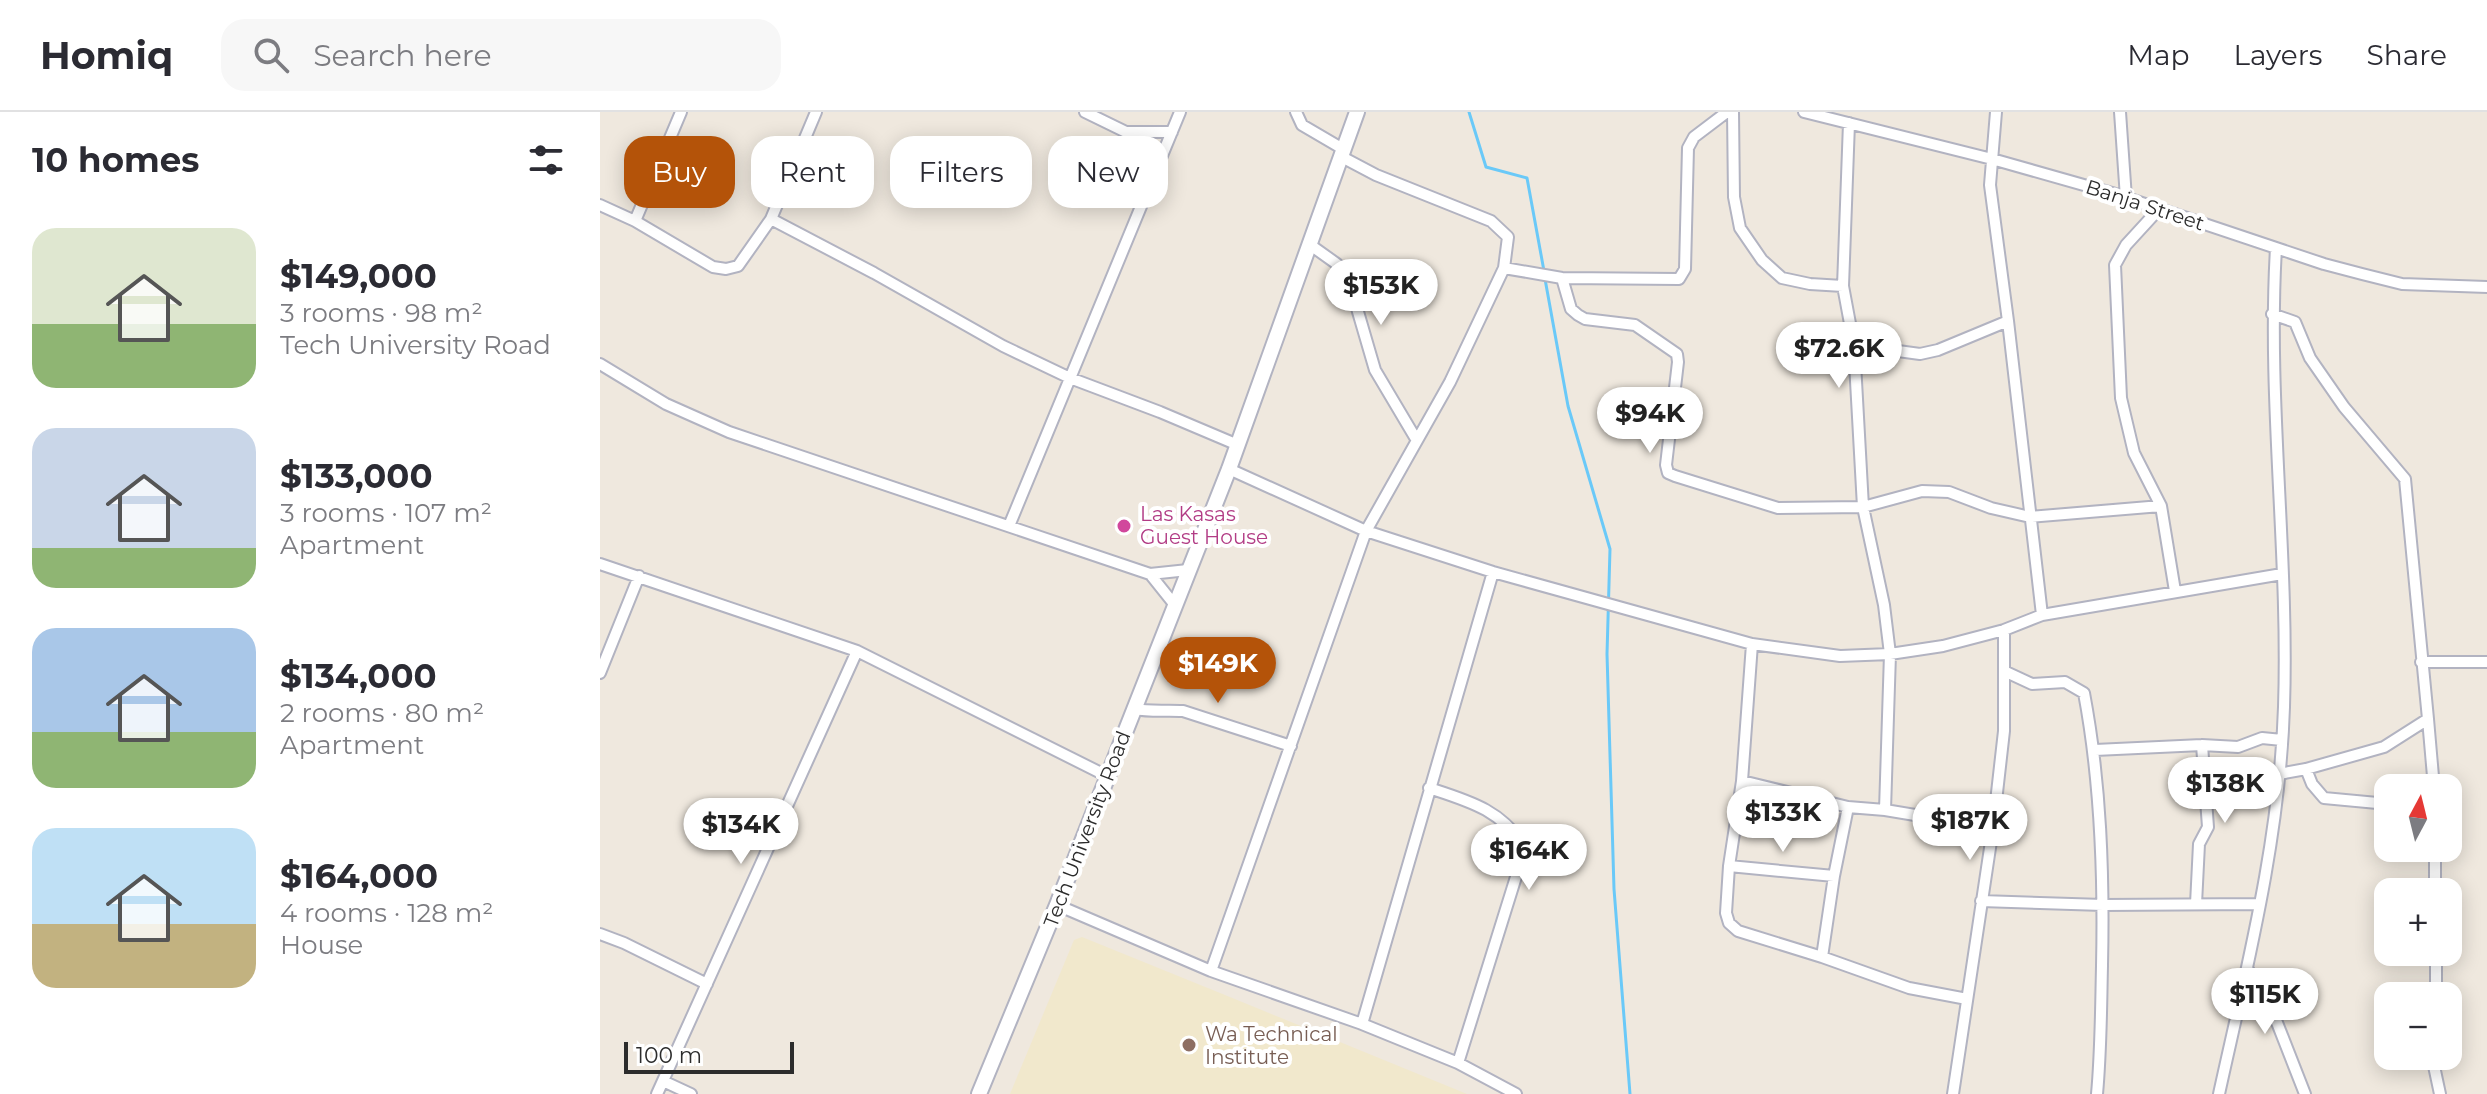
<!DOCTYPE html>
<html lang="en">
<head>
<meta charset="utf-8">
<style>
  :root { --surface:#fff; --page:#f7f7f7; --text:#2b2b33; --muted:#7c7c81; --line:#e1e1e2; --accent:#b45309 }
  body { margin:0; font-family:Montserrat,sans-serif; background:var(--page); color:var(--text); height:100vh; display:flex; flex-direction:column; font-size:30px; white-space:nowrap }
  * { box-sizing:border-box; margin:0 }
  p { font-size:26px; color:var(--muted) }
  .icon { flex:none; width:44px; height:44px; fill:none; stroke:currentColor; stroke-width:2; stroke-linecap:round; stroke-linejoin:round }
  .map { position:relative; flex:1; overflow:hidden }
  .drawer { display:flex; flex-direction:column; background:var(--surface); width:600px }
  .drawer>* { flex:none }
  .top-card { position:absolute; left:24px; top:24px; width:760px; height:72px; display:flex; gap:16px }
  .needle { width:52px; rotate:7deg }
  .tools { position:absolute; left:1774px; top:662px; display:grid; gap:16px }
  .tools a { display:grid; place-items:center; width:88px; height:88px; border-radius:16px; background:var(--surface); box-shadow:0 4px 20px #0003; font-size:40px }
  .scale { position:absolute; left:24px; bottom:20px; width:170px; box-sizing:border-box; padding-left:8px; border:4px solid #2c2c2c; border-top:0; font-size:22px; line-height:28px; white-space:nowrap; color:#2c2c2c; -webkit-text-stroke:6px #fff; paint-order:stroke }
  .price { position:absolute; translate:-50% -68px; padding:0 18px; border-radius:28px; background:#fff; color:#222; font-size:26px; line-height:52px; filter:drop-shadow(0 2px 4px #0008) }
  .price::after { content:''; position:absolute; left:50%; top:48px; width:24px; height:18px; margin-left:-12px; background:inherit; clip-path:polygon(0 0,100% 0,50% 100%) }
  .price.current { background:var(--accent); color:#fff }
  ul { padding:0; list-style:none }
  li { display:flex; align-items:center; gap:24px; height:200px; padding:0 32px }
  li span { display:grid; place-items:center; flex:none; width:224px; height:160px; border-radius:24px; color:#555 }
  li>.icon { margin-inline-start:auto }
  span .icon { width:96px; height:96px; fill:#fffc; stroke-width:1 }
  li b { font-size:34px }
  h2 { display:flex; justify-content:space-between; align-items:center; height:96px; padding:0 32px; font-size:34px }
  .pill { padding:0 28px; border-radius:24px; background:var(--surface); box-shadow:0 4px 20px #0003; font-size:28px; line-height:72px }
  .pill.current { background:var(--accent); color:#fff }
  header { display:flex; align-items:center; gap:48px; box-sizing:border-box; height:112px; padding:0 40px; background:var(--surface); border-bottom:2px solid var(--line) }
  header strong { font-size:38px }
  nav { display:flex; gap:44px; margin-inline-start:auto; font-size:28px }
  .search { width:560px; height:72px; background:var(--page); display:flex; align-items:center; gap:20px; box-sizing:border-box; padding:0 28px; border-radius:24px; color:var(--muted); font-size:30px }
  main { display:flex; flex:1; min-height:0 }
  .map>svg:first-child { display:block }
  .education { fill:#f1e8cc }
  .lines { fill:none; stroke-linecap:round; stroke-linejoin:round }
  .stream { stroke:#6ac9f8; stroke-width:3 }
  .street-casing { stroke:#b2b3c1; stroke-width:14 }
  .secondary-casing { stroke:#b2b3c1; stroke-width:18 }
  .street { stroke:#fff; stroke-width:10 }
  .secondary { stroke:#fff; stroke-width:14 }
  .hotel-dot { fill:#d1479c; stroke:#fff; stroke-width:3 }
  .education-dot { fill:#8d6e63; stroke:#fff; stroke-width:3 }
  .labels { text-anchor:middle; dominant-baseline:central; stroke-width:8; stroke-linejoin:round; paint-order:stroke }
  .street-label { font-size:20px; fill:#2c2c2c; stroke:#fff }
  .hotel-label { font-size:20px; fill:#b23c85; stroke:#fff; text-anchor:start }
  .education-label { font-size:20px; fill:#785e54; stroke:#fff; text-anchor:start }
</style>
</head>
<body>
<header>
<strong>Homiq</strong>
<div class="search"><svg class="icon" aria-label="search" viewBox="0 0 24 24"><circle cx="10" cy="10" r="6"/><path d="M15 15l6 6"/></svg>Search here</div>
<nav><a>Map</a><a>Layers</a><a>Share</a></nav>
</header>
<main>
<section class="drawer">
<h2>10 homes<svg class="icon" aria-label="filters" viewBox="0 0 24 24"><path d="M4 7h16M4 17h16"/><circle cx="9" cy="7" r="2"/><circle cx="15" cy="17" r="2"/></svg></h2>
<ul>
<li><span style="background:linear-gradient(#dfe7d0 60%,#8fb573 0)"><svg class="icon" aria-label="home" viewBox="0 0 24 24"><path d="M3 11l9-7 9 7M6 9v11h12V9"/></svg></span><div><b>$149,000</b><p>3 rooms · 98 m²</p><p>Tech University Road</p></div></li>
<li><span style="background:linear-gradient(#c9d6e8 75%,#8fb573 0)"><svg class="icon" aria-label="home" viewBox="0 0 24 24"><path d="M3 11l9-7 9 7M6 9v11h12V9"/></svg></span><div><b>$133,000</b><p>3 rooms · 107 m²</p><p>Apartment</p></div></li>
<li><span style="background:linear-gradient(#a9c7e8 65%,#8fb573 0)"><svg class="icon" aria-label="home" viewBox="0 0 24 24"><path d="M3 11l9-7 9 7M6 9v11h12V9"/></svg></span><div><b>$134,000</b><p>2 rooms · 80 m²</p><p>Apartment</p></div></li>
<li><span style="background:linear-gradient(#bfe0f5 60%,#c2b280 0)"><svg class="icon" aria-label="home" viewBox="0 0 24 24"><path d="M3 11l9-7 9 7M6 9v11h12V9"/></svg></span><div><b>$164,000</b><p>4 rooms · 128 m²</p><p>House</p></div></li>
</ul>
</section>
<div class="map">
<svg width="1887" height="982" viewBox="0 0 1887 982">
  <rect width="100%" height="100%" fill="#efe8de"/>
  <!-- education -->
  <path class="education" d="M482,825L625,883L867,982H410L474,828Z"/>
  <g class="lines">
    <!-- stream -->
    <path class="stream" d="M869,0L886,55L927,66L944,159
      M945,167L968,294L1010,437L1007,542L1014,777L1030,982"/>
    <!-- street casing -->
    <g class="street-casing">
      <path id="street" d="M485,0L526,20H572
        M696,0L702,13L743,37
        M1133,0L1134,85L1140,116L1162,148L1182,166L1210,172L1243,174
        M1204,0L1392,47L1512,81L1724,152L1762,162L1802,172L1887,175
        M1396,0L1390,73L1408,209L1442,503
        M1520,0L1526,86
        M740,44L776,63L891,109L908,125L904,156
        M0,93L35,109L113,155L126,157L138,154L171,107L216,0
        M1559,97L1526,133L1515,153L1521,286L1534,341L1561,394L1575,479
        M171,107L274,161L403,234L470,266L560,300L638,333
        M35,109L81,0
        M709,132L737,152L754,186L775,258L816,327
        M962,166L971,197L978,203L985,207L1035,213L1077,242L1078,250L1066,353L1068,361L1075,364L1178,396L1263,395L1322,379L1349,380L1391,396L1430,405L1561,394
        M1672,202L1695,210L1710,246L1744,295L1805,367L1828,607L1784,635L1706,657L1679,662
        M1254,233L1320,242L1338,238L1408,209
        M0,252L66,292L129,320L550,462L588,458
        M629,357L766,419L893,460L1152,532L1240,544L1290,542L1343,534L1404,518L1442,503L1682,462
        M409,414L580,0
        M0,452L257,539L507,664
        M550,462L574,492
        M1152,532L1142,669L1129,754L1126,801L1129,811L1138,819L1222,845L1309,876L1367,887
        M1821,550H1887
        M1404,559L1432,572L1465,570L1484,581C1501,671 1504,762 1502,854C1501,897 1501,939 1497,982
        M0,561L39,464
        M534,597C551,600 566,598 583,599L691,634
        M1828,607L1834,676
        M1495,638L1602,633L1638,635L1662,626L1682,628
        M1706,657L1712,672L1724,686L1788,692
        M1142,669L1248,695
        M829,676C869,689 902,698 925,736L858,951
        M1285,698L1393,716
        M1835,736V780
        M1129,754L1234,764
        M1381,789L1503,793L1660,792
        M1596,792L1599,732L1608,715L1602,633
        M457,793L611,859L762,912L858,951L916,982
        M0,822L24,831L107,872
        M1836,840V884
        M1222,845L1234,764L1248,695L1285,698L1290,542L1284,493L1263,395L1254,233L1243,174L1249,11
        M1647,856L1676,908L1705,982
        M611,859L766,419L850,270L904,156L962,166L1079,167L1085,157L1088,36L1094,25L1127,0
        M762,912L893,460
        M1834,944V954L1840,982
        M63,969L91,982
        M57,982L257,539
        M1353,982L1393,716L1404,619V518
        M1619,982C1647,855 1680,726 1684,595C1689,442 1667,289 1676,136"/>
    </g>
    <!-- secondary casing -->
    <g class="secondary-casing">
      <path id="secondary" d="M379,982L457,793L629,357L757,0"/>
    </g>
    <!-- street -->
    <use href="#street" class="street"/>
    <!-- secondary -->
    <use href="#secondary" class="secondary"/>
  </g>
  <!-- markers -->
  <circle class="hotel-dot" cx="524" cy="414" r="8"/>
  <circle class="education-dot" cx="589" cy="933" r="8"/>
  <g class="labels">
    <!-- street labels -->
    <g class="street-label">
      <text transform="translate(1545 93) rotate(18)">Banja Street</text>
      <text transform="translate(487 717) rotate(-69)">Tech University Road</text>
    </g>
    <!-- hotel labels -->
    <g class="hotel-label">
      <text x="540" y="402">Las Kasas<tspan x="540" dy="23">Guest House</tspan></text>
    </g>
    <!-- education labels -->
    <g class="education-label">
      <text x="605" y="922">Wa Technical<tspan x="605" dy="23">Institute</tspan></text>
    </g>
  </g>
</svg>
<div class="tools">
<a><svg class="needle" viewBox="-14 -14 28 28"><path d="M0-13l5 13h-10z" fill="#e53935"/><path d="M0 13l5-13h-10z" fill="#7c7c81"/></svg></a>
<a>+</a>
<a>−</a>
</div>
<div class="scale">100 m</div>
<b class="price" style="left:781px;top:215px">$153K</b>
<b class="price" style="left:1239px;top:278px">$72.6K</b>
<b class="price" style="left:1050px;top:343px">$94K</b>
<b class="price current" style="left:618px;top:593px">$149K</b>
<b class="price" style="left:1625px;top:713px">$138K</b>
<b class="price" style="left:1183px;top:742px">$133K</b>
<b class="price" style="left:1370px;top:750px">$187K</b>
<b class="price" style="left:141px;top:754px">$134K</b>
<b class="price" style="left:929px;top:780px">$164K</b>
<b class="price" style="left:1665px;top:924px">$115K</b>
<div class="top-card">
<a class="pill current">Buy</a>
<a class="pill">Rent</a>
<a class="pill">Filters</a>
<a class="pill">New</a>
</div>
</div>
</main>
</body>
</html>
